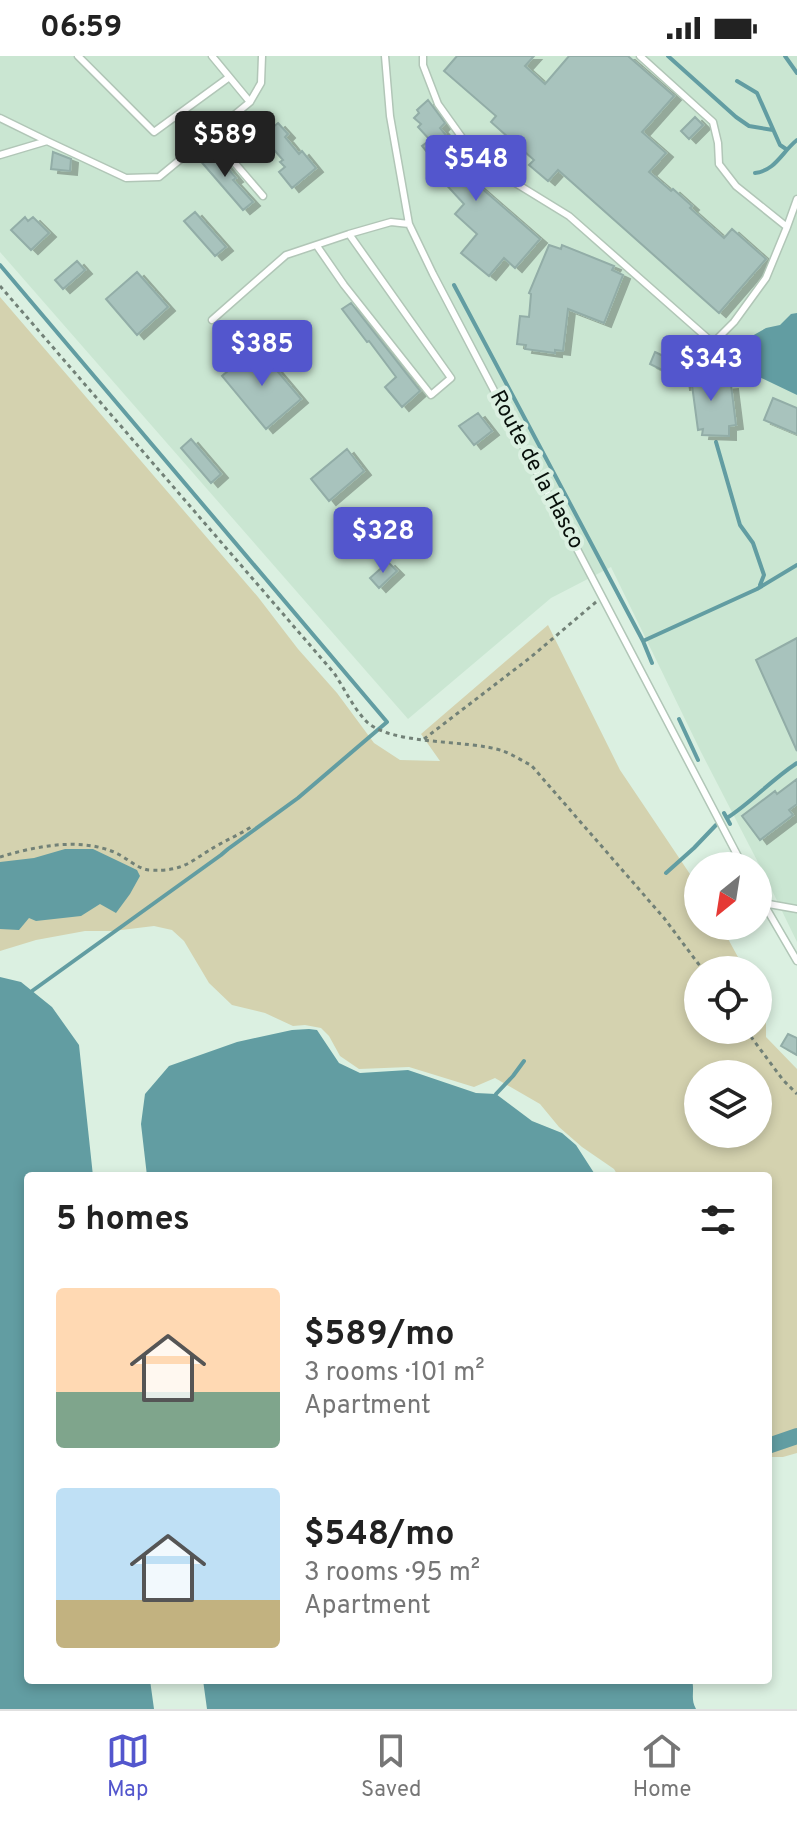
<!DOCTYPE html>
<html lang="en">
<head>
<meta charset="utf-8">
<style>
  :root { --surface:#fff; --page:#f6f6f6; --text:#222; --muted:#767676; --line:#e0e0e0; --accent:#5356cd }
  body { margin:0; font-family:Overpass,sans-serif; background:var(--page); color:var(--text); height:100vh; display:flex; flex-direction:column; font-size:30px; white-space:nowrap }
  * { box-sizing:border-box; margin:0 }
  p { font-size:26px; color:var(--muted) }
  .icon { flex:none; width:44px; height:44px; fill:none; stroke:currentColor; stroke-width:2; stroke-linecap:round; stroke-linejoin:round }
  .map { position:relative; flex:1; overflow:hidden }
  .details { position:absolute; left:24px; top:1116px; width:748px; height:512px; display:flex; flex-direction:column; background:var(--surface); border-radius:8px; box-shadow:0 4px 12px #0003 }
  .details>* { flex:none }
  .needle { width:52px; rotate:210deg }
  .controls { position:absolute; left:684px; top:796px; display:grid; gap:16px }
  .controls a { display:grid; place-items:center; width:88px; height:88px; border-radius:50%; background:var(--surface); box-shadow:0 4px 12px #0003; font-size:40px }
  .price { position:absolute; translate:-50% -68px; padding:0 18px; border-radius:8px; background:var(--accent); color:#fff; font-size:26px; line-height:52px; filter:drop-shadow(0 2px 4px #0008) }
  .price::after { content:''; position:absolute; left:50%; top:48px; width:24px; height:18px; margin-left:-12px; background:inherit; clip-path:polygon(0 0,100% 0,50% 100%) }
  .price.on { background:#222; color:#fff }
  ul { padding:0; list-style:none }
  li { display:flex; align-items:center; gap:24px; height:200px; padding:0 32px }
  li span { display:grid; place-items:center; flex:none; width:224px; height:160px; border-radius:8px; color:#555 }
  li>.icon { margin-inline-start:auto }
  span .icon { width:96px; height:96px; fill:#fffc; stroke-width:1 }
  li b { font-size:34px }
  h2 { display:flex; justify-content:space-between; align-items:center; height:96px; padding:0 32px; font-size:34px }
  .status { display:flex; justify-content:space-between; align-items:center; height:56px; padding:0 40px; background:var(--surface); direction:ltr }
  .status svg { height:22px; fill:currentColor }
  .menu { display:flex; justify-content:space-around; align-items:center; height:112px; border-top:2px solid var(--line); background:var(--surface); font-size:22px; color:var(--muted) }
  .menu a { display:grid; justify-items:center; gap:4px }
  .menu .on { color:var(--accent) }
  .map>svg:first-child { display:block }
  .built { fill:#cae6d2 }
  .green { fill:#d4d2af; fill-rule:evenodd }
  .water { fill:#629da2 }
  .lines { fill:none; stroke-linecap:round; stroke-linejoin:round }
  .stream { stroke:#629da2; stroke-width:4 }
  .canal { stroke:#629da2; stroke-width:16 }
  .building { fill:#a8c3bd; stroke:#92ada7; stroke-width:2; filter:url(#shadow) }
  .service-casing { stroke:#b1c6b7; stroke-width:9 }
  .path { stroke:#728177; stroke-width:3; stroke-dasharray:4 4; stroke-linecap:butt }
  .service { stroke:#fff; stroke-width:6 }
  .labels { text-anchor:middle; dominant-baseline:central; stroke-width:8; stroke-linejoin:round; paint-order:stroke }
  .street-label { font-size:22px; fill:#08100b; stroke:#dbf0e1 }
</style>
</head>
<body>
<div class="status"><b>06:59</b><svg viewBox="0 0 49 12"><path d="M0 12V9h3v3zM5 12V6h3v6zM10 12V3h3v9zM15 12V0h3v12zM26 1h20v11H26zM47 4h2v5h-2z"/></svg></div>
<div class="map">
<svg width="797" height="1653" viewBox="0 0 797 1653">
  <defs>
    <filter id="shadow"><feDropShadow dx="7" dy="4" stdDeviation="0" flood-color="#0004"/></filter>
  </defs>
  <rect width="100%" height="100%" fill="#dbf0e1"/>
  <!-- built -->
  <path class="built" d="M0,0H797V886L765,820L701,696L611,511L551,542L408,663L0,196Z"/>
  <!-- green -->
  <path class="green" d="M0,241L258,541L298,593L337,637L374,687L400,704L440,705L421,678L548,569L620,714L698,830V870H721L745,914H698V974H758V940L766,956V981L797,1013V1397L783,1401H768V1335L770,1330L768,1317V1120H618L614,1113L582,1091L559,1071L540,1048L495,1022L474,1031L409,1011L359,1013L340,1000L329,980L321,972L305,969L293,970L265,957L232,949L209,927L184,885L172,874L154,870L113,875H85L36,884L0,895ZM698,1018H758V1078H698Z"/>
  <!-- water -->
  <path class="water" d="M797,257V339L753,318L756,315C748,303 748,293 752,280L766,272L780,269L791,258Z
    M65,793H93L137,814L140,820L130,838L116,857L100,848L81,860L36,865L29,862L19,874L0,873V806L34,802Z
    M0,921L21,926L52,951L79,989L93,1120H28V1624H150L154,1653H0Z
    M309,973L317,974L339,1007L360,1017L408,1014L476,1037L496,1038L532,1065L562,1077L576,1089L596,1120H147L141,1068L145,1038L169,1010L237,986L292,974Z
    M203,1624H692C695,1636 690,1642 696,1653H207Z"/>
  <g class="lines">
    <!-- stream -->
    <path class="stream" d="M668,0L736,61L749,70L773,74
      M785,0L797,17
      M737,25L757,37L780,89L786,93
      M755,117C775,115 782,96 797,84
      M0,209L387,666L298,742L228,793L221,799L32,935
      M454,229L643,585L652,607
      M716,386L740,469L753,487L764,519L760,529
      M643,585L757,533L797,509
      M679,663L698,704
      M724,757L730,768
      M727,762C752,746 772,723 797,707
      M666,817L694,792L716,769
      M496,1038L513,1020L524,1005"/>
    <!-- canal -->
    <path class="canal" d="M768,1390L797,1380"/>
  </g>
  <!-- building -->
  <path class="building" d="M457,0H534L525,10L545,28L569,0H628L674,40L642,76L666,97L649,116L671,135L673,133L692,150L690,152L724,182L732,173L766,203L719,257L558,114L548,125L529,109L534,104L491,66L496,60L444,15Z
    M428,44L445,67L440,72L459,95L455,99L475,121L472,124L540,183L515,212L504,202L489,220L461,197L477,178L455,158L464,148L440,122L444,117L422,90L430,84L418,71L421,68L414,62L419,57L417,54Z
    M695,61L703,69L689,83L681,75Z
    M278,67L288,78L285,81L299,98L302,95L316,112L292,132L279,116L285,111L280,106L283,104L262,80Z
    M207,94L214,102L217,99L236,122L233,124L253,146L243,154L198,102Z
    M53,96L71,103L70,115L51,113Z
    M195,156L226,191L215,200L184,165Z
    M25,161L28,165L33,161L49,177L31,194L11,174Z
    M549,189L561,193L562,189L614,210L612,214L623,219L604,267L568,253L563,295L555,294V297L525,293L526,289L517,288L520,260L529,261L531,238L529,237Z
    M77,205L85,214L63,233L55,224Z
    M137,216L168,251L137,279L106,243Z
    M351,247L420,335L402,351L385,331L396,321L369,285L367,286L342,253Z
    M257,291L301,343L266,373L222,320Z
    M655,296L680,308L674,320L650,308Z
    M701,314L717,320L718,325H720L721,330L731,329L736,369L729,370V380L702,379L703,373L698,374L692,329L683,330L681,316Z
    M773,342L797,352V378L764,364Z
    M478,357L492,375L474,389L459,370Z
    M191,383L221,418L211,427L181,392Z
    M347,393L364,415L329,445L311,423Z
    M388,506L397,515L379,532L370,522Z
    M797,582V695L756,604Z
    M797,723V748L789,754L793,759L760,784L742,760L775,735L777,738Z
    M788,978L797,982V999L781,990Z"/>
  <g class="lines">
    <!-- service casing -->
    <g class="service-casing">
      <path id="service" d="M78,0L154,76L228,22
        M212,0L250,46
        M385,0L390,60L409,168L433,218L743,810
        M423,0V9L438,48L478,104L569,160L713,287L734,266L766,222L787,171L736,130L719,108L718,87L713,66L640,0
        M0,62L47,85
        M209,77L263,140
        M0,99L47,85L126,122L159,121L250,46L261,27L262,0
        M787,171L797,143
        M317,190L344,229L431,339L451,322L349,178
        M212,264L286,199L349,178L391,166L409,168
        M758,838L797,905
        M763,847L797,853"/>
    </g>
    <!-- path -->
    <path class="path" d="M0,230L334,617C344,632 353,651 365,664C388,690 469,683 503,695C512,698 522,705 531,709L664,862L703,914
      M424,683L531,601L596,546
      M0,801C36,790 81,781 116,797C127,802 138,813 149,814C185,816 190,805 218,789C229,783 240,778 251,771
      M746,974L783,1024L797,1038"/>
    <!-- service -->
    <use href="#service" class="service"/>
  </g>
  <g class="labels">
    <!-- street labels -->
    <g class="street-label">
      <text transform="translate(536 414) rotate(62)">Route de la Hasco</text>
    </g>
  </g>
</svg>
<div class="controls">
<a><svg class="needle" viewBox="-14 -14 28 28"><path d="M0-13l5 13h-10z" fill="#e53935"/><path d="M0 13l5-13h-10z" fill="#767676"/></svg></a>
<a><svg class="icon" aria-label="locate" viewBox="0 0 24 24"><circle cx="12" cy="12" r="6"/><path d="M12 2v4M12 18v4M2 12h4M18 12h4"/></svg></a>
<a><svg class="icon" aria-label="layers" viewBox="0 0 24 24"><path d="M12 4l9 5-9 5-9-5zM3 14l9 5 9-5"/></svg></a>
</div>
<b class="price on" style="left:225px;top:123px">$589</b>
<b class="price" style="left:476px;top:147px">$548</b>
<b class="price" style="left:262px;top:332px">$385</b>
<b class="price" style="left:711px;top:347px">$343</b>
<b class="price" style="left:383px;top:519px">$328</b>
<section class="details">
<h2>5 homes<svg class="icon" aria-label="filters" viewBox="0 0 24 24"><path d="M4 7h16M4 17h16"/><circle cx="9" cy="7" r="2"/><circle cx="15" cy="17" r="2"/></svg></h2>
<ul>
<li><span style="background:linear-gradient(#ffd9b3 65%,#7fa58c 0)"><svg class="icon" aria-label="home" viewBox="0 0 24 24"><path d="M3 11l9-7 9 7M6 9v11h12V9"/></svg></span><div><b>$589/mo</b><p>3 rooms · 101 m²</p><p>Apartment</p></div></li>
<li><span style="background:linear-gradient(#bfe0f5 70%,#c2b280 0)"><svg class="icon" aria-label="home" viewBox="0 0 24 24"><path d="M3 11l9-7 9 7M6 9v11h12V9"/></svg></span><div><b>$548/mo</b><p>3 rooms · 95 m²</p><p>Apartment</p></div></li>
</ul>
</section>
</div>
<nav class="menu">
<a class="on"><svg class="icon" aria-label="map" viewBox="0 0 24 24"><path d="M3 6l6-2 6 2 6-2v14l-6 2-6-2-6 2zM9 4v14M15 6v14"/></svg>Map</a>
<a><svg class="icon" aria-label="saved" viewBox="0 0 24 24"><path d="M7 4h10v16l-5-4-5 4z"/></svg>Saved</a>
<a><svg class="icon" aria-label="home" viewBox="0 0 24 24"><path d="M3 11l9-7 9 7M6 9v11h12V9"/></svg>Home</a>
</nav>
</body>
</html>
